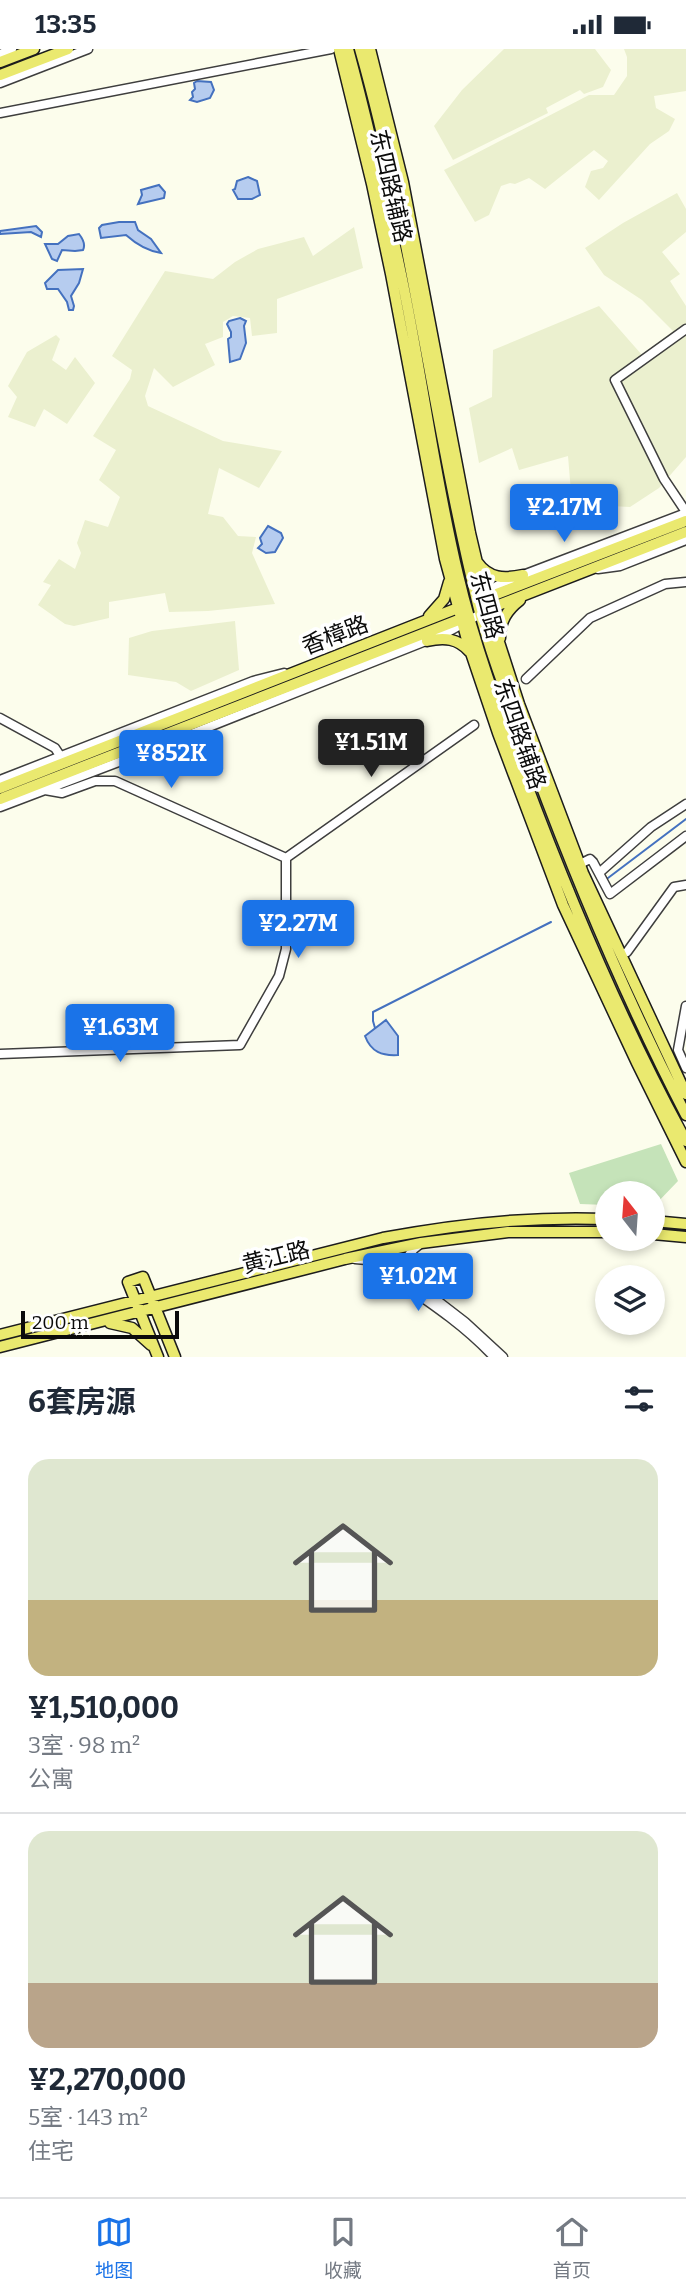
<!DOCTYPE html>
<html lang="zh">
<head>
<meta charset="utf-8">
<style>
  :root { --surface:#fff; --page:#f6f6f7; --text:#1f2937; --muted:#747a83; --line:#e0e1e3; --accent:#1a73e8 }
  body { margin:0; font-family:Bitter,"Noto Sans SC",serif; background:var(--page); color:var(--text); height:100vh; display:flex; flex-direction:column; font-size:26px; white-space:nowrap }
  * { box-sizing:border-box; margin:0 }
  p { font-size:23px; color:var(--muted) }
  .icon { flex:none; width:38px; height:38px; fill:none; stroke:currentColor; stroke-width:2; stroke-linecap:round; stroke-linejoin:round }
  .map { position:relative; height:1308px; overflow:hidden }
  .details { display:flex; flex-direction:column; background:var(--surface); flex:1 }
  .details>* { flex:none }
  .needle { width:46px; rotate:343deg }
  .controls { position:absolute; left:595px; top:1132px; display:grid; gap:14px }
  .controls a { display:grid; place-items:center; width:70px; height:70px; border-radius:50%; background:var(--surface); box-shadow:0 4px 10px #0003; font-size:35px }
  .scale { position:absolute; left:21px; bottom:18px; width:158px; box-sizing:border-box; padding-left:7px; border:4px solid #0b0b0b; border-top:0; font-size:19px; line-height:24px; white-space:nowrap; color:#0b0b0b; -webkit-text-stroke:5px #fff; paint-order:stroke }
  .price { position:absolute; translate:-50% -60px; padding:0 16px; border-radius:7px; background:var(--accent); color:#fff; font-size:23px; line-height:46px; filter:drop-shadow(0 2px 4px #0008) }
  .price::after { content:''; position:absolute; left:50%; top:42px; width:21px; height:16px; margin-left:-10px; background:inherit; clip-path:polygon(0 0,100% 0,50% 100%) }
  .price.current { background:#222; color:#fff }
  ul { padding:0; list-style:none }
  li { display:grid; align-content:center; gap:14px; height:371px; padding:0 28px }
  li+li { border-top:2px solid var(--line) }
  li span { display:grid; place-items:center; height:217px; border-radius:21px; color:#555 }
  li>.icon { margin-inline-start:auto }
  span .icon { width:126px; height:126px; fill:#fffc; stroke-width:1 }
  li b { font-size:30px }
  h2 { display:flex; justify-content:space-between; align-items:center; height:84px; padding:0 28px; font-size:30px }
  .status { display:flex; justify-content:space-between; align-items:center; height:49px; padding:0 35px; background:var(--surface); direction:ltr }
  .status svg { height:19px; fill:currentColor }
  .dock { display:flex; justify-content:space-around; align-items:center; height:98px; border-top:2px solid var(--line); background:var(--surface); font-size:19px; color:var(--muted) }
  .dock a { display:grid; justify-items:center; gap:4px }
  .dock .current { color:var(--accent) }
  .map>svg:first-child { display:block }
  .farmland { fill:#ebf0cf }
  .green { fill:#c5e3b9 }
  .water { fill:#b6ccef; stroke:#4471bf; stroke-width:2 }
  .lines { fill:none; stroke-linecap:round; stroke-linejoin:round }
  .stream { stroke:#4471bf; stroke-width:2 }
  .minor-casing { stroke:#3e3e3e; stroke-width:11 }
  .major-casing { stroke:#1c1c1c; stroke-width:13 }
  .minor { stroke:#fff; stroke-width:8 }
  .major { stroke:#eae96f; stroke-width:10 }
  .labels { text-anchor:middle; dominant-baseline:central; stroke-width:7; stroke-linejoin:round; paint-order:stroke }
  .street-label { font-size:23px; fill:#0b0b0b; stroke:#fff }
</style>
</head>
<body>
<div class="status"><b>13:35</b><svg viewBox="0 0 49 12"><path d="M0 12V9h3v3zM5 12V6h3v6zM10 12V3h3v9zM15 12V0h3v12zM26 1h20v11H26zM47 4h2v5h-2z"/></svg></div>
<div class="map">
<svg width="686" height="1308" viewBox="0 0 686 1308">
  <rect width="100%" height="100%" fill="#fcfdec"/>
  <!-- farmland -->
  <path class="farmland" d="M504,0H595L611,21L603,38L584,45L580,41L546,59L548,64L453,111L434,77L462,41Z
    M624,0H686V42L654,47L656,59L675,70L669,82L650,95L599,151L585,138L591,122L603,119L608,112L594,101L545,140L529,129L515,135L510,134L501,137L489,166L475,173L444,121L589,46H614L627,27V8Z
    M677,144L686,160V183L662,203L680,225L670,232L686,257V408L659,439L630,458L572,455L568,407L519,421L512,399L479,414L469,359L492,348L493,301L599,257L642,306L673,282L642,251L604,226L585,199L623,174Z
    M354,178L363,219L277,250V284L252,287L250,269L233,267L223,273V288L205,295L215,316L173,338L154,319L145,347L148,357L223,392L282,402L259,439L219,419L208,465L223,468L238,487L256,488L252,504L275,555L208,562L169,563L165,544L109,553V569L74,577L65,575L38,556L51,536L43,533L59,510L75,520L81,504L77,494L85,471L108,478L120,448L99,431L116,401L93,387L130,330L132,321L112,307L165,222L213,230L235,213L258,200L304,188L313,207Z
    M56,286L60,290L52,311L66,321L75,308L95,334L67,375L44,360L35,378L8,368L17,348L8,337L27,303Z
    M235,572L239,621L191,642L176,633L128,626L129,589L152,582Z"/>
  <!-- green -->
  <path class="green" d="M661,1095L678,1132L654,1157L653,1144H607V1156L580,1155L569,1124Z"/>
  <!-- water -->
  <path class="water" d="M197,32L211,33L214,41L210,49L197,53L190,51L193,48L192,43L195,40L194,34Z
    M248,128L257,132L260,146L252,150H238L233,141L235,140L237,132Z
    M159,136L165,143L164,149L138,155L142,146L141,141Z
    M119,173H135L138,181L151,190L161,204C148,202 136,195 126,186L101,189L99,179L102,176Z
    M36,177L42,183L41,188L31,183L0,185V182Z
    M79,185C83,190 86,195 83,201L75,202L62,201L57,212L52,210L45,195H58L68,187Z
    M83,220L79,234L71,247L74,257L73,261H69L67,253L58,240H47L45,234L58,221Z
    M240,269L246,272L244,277L246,294L240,310L230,313L228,290L231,288V283L227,275L229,272Z
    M268,477L281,484L283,489L275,503L266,504L258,499L262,495L260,489Z
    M386,971L398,987V1006C382,1007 371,1003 365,987Z"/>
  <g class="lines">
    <!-- stream -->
    <path class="stream" d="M608,829L686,770
      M375,979L373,972V963L551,873"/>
    <!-- minor casing -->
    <g class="minor-casing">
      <path id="minor" d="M0,5L12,0
        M0,34L88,0
        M0,64L331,0
        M686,280L615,331L664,430L686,463
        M598,520L620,517L686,491
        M481,546L502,534L686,464
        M526,630L590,569L665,535L686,533
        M0,669L55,699L61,708
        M0,731L253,632L284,624
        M45,741L62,744L95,732H115L286,809
        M0,758L166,695L446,584L484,563
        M286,809L474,676
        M580,815L590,810L593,813L610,845L686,787
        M599,824L651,778L686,755
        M627,903L674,838L686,836
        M686,957L678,1001L686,1019
        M0,1005L240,996L279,927L286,900V809
        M419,1196C407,1204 403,1215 408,1229L465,1273L503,1308
        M355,1210L367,1211L374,1215C415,1244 460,1271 494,1308"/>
    </g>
    <!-- major casing -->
    <g class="major-casing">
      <path id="major" d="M339,0L372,135L391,225L445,510L469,598L498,684L563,856L637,1014L686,1113
        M348,0C368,74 385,150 401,225C422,325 434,426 458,526C474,595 499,662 524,728C570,851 623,977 686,1092
        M360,0C412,183 433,372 478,556C492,612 515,666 535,720C579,838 628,954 686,1066
        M370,0L403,133L470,484L487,556L519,655L583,824L686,1045
        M0,13L34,0
        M0,26L68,0
        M477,513C489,530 504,530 523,526
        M481,551L686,472
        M483,562L686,483
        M429,567L444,550L449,533
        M500,589C500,572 507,561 520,551
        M427,592C444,588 458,589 470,603
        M0,739L463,557
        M0,750L466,568
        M653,1172L686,1175
        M653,1185L686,1188
        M110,1274L132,1279L151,1296
        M0,1286L383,1189C457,1175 532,1167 607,1170
        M0,1298L345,1210L421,1194L508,1183H607
        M158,1308L128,1233L143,1228L175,1308"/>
    </g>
    <!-- minor -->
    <use href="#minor" class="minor"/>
    <!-- major -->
    <use href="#major" class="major"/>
  </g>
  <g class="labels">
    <!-- street labels -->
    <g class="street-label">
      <text transform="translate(391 137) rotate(77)">东四路辅路</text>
      <text transform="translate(487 556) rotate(75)">东四路</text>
      <text transform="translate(335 586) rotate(-21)">香樟路</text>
      <text transform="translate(520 685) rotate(71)">东四路辅路</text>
      <text transform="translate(276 1208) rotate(-14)">黄江路</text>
    </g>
  </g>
</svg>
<div class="controls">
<a><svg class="needle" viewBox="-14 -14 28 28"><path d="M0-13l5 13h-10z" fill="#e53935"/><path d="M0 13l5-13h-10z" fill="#747a83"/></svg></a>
<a><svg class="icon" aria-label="layers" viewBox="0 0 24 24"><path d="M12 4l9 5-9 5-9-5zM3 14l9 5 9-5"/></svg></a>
</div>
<div class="scale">200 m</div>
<b class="price" style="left:564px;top:495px">¥2.17M</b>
<b class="price current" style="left:371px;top:730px">¥1.51M</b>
<b class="price" style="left:171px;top:741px">¥852K</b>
<b class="price" style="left:298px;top:911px">¥2.27M</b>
<b class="price" style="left:120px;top:1015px">¥1.63M</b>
<b class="price" style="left:418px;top:1264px">¥1.02M</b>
</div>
<section class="details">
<h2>6套房源<svg class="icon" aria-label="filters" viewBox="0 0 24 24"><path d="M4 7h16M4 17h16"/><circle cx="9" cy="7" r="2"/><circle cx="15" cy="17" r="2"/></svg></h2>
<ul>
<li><span style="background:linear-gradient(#dfe7d0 65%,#c2b280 0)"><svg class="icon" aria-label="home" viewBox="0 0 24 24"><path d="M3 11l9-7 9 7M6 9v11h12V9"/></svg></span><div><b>¥1,510,000</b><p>3室 · 98 m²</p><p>公寓</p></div></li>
<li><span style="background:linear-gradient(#dfe7d0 70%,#b9a48a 0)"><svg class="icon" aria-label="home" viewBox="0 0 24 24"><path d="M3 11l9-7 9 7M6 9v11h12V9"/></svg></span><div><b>¥2,270,000</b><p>5室 · 143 m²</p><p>住宅</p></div></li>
</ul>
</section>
<nav class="dock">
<a class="current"><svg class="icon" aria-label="map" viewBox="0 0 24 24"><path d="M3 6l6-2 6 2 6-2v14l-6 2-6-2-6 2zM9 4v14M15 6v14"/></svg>地图</a>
<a><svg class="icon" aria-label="saved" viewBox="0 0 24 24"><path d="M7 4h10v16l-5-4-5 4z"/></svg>收藏</a>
<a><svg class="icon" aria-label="home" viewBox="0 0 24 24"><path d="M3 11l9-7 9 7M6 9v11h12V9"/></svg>首页</a>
</nav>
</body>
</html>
